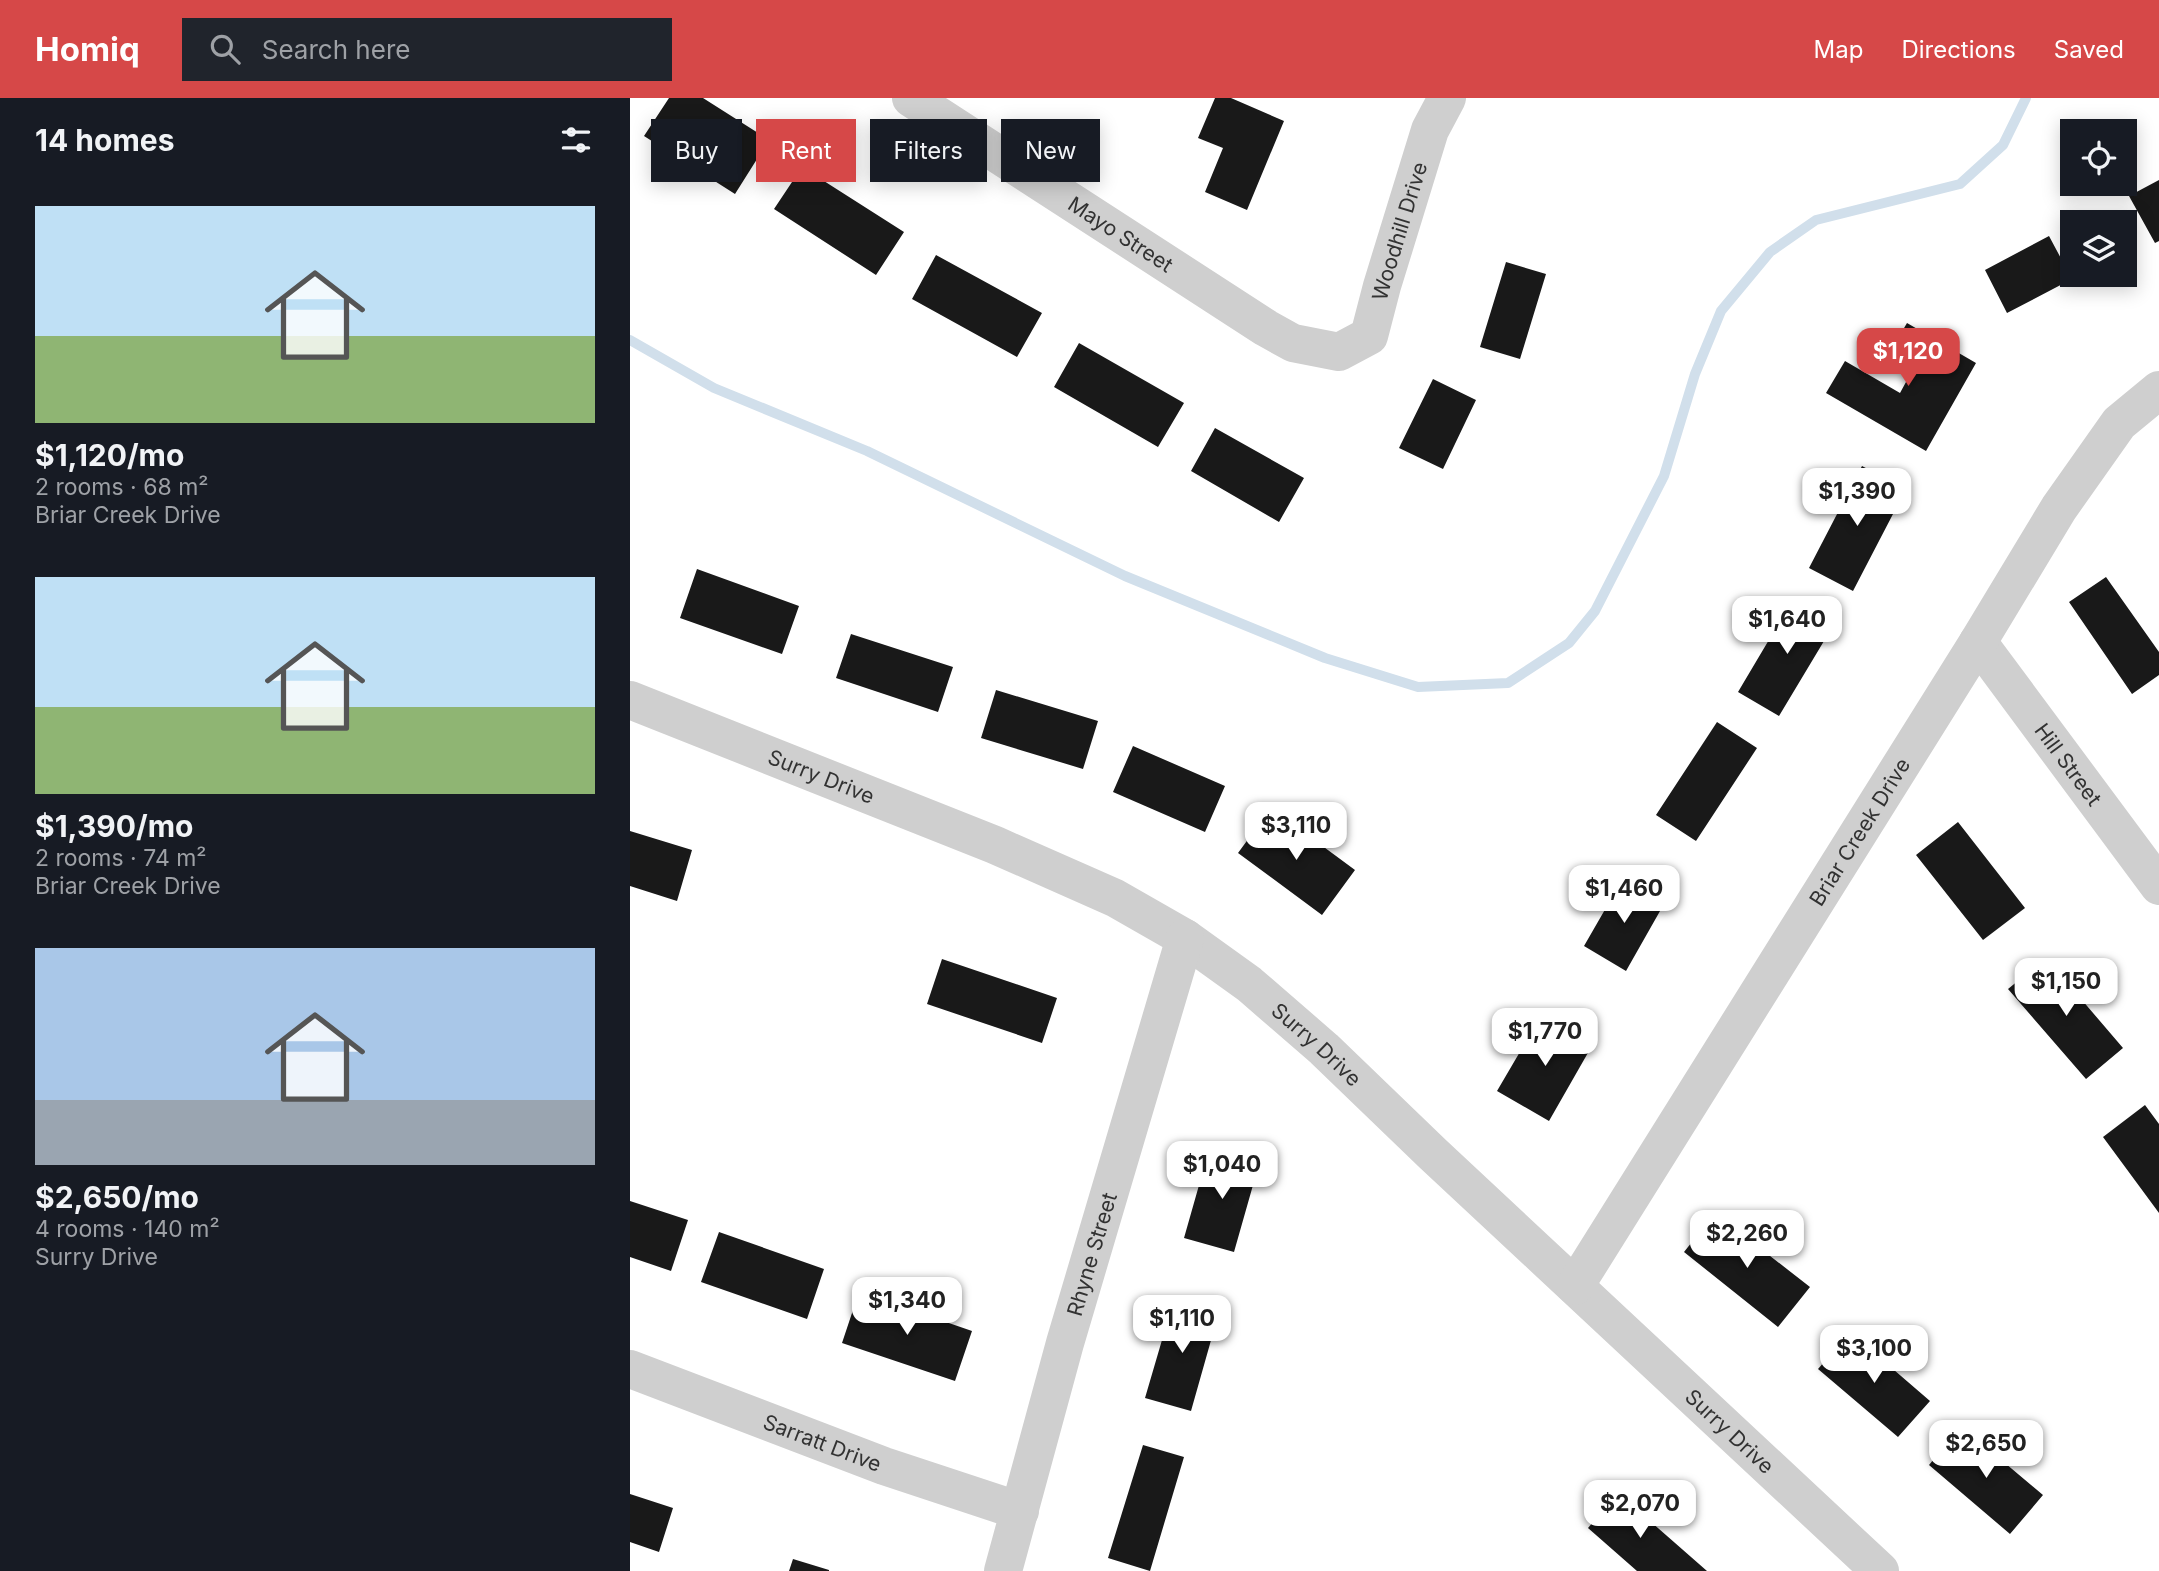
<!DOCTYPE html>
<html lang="en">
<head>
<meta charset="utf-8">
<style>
  :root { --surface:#171b24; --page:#20242c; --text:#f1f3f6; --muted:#9ea1a6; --accent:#d64848 }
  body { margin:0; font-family:Inter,sans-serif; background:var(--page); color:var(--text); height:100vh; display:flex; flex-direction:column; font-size:26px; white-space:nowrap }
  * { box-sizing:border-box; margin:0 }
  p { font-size:23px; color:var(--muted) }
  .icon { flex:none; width:38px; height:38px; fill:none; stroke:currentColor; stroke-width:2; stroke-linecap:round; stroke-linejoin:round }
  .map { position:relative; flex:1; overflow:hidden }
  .side { display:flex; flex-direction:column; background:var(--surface); width:630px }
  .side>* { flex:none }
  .banner { position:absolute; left:21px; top:21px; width:665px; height:63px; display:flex; gap:14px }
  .controls { position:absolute; left:1430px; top:21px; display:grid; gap:14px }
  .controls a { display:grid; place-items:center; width:77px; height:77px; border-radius:0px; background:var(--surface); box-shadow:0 4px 18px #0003; font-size:35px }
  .price { position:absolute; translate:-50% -60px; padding:0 16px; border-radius:14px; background:#fff; color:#222; font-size:23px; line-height:46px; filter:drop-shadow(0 2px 4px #0008) }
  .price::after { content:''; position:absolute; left:50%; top:42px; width:21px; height:16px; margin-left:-10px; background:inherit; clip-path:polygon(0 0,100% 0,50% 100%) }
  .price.active { background:var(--accent); color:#fff }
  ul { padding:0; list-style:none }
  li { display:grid; align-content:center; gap:14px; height:371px; padding:0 35px }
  li span { display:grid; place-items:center; height:217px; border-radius:0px; color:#555 }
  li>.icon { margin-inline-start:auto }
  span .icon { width:126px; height:126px; fill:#fffc; stroke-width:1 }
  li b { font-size:30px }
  h2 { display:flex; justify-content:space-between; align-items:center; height:84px; padding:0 35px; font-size:30px }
  .chip { padding:0 24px; border-radius:0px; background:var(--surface); box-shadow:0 4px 18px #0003; font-size:24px; line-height:63px }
  .chip.active { background:var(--accent); color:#fff }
  header { display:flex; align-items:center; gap:42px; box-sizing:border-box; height:98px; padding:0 35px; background:var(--accent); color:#fff }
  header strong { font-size:33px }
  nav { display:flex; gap:38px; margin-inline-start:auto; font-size:24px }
  .search { width:490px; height:63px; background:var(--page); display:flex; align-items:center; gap:18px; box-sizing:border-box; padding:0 24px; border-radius:0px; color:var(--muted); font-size:26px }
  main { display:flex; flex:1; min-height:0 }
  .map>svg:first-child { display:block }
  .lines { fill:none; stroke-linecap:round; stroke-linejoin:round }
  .stream { stroke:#d1dfeb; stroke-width:10 }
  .building { fill:#191919 }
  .minor { stroke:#cfcfcf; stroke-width:38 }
  .labels { text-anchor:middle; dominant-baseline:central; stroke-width:7; stroke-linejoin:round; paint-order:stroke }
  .street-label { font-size:21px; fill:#323232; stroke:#fff }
</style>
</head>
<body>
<header>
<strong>Homiq</strong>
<div class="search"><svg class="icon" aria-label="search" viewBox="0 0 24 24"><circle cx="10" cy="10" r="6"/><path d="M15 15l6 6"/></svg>Search here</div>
<nav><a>Map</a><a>Directions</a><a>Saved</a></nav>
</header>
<main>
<section class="side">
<h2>14 homes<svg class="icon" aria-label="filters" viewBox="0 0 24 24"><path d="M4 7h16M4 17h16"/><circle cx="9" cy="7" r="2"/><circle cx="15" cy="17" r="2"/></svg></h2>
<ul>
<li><span style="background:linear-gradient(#bfe0f5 60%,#8fb573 0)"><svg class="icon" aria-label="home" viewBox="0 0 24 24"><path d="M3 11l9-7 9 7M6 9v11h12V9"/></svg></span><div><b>$1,120/mo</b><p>2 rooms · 68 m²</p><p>Briar Creek Drive</p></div></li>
<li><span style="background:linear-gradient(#bfe0f5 60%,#8fb573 0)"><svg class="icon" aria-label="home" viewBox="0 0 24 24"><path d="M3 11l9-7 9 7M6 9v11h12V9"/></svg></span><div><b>$1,390/mo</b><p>2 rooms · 74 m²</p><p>Briar Creek Drive</p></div></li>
<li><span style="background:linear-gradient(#a9c7e8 70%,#9aa5b1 0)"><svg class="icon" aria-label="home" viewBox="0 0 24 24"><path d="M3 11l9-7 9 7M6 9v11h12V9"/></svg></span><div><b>$2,650/mo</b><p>4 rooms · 140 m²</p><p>Surry Drive</p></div></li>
</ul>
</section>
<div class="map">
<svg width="1529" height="1473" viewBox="0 0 1529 1473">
  <rect width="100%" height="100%" fill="#fff"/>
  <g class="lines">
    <!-- stream -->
    <path class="stream" d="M0,242L84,290L237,353L495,478L695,560L788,589L878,585L939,545L965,513L1034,378L1065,276L1091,213L1140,154L1186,122L1330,86L1373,47L1396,0"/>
  </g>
  <!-- building -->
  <path class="building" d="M39,0H73L139,42L105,96L14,38Z
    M585,0H601L654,23L617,112L575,94L593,50L568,40Z
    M172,69L274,134L246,177L144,111Z
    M1529,82V143L1525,145L1499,98Z
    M1419,138L1442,181L1377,215L1355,172Z
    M306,157L412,215L387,259L282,201Z
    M876,164L916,176L890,261L850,249Z
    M1277,225L1346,265L1296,353L1196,295L1215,263L1270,295L1282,273L1257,259Z
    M449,245L554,305L528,349L424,289Z
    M803,281L846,302L813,371L769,350Z
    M585,330L674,380L649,424L561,373Z
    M1232,368L1276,391L1223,493L1179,470Z
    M67,471L169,508L152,556L50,520Z
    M1476,479L1529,554V577L1502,596L1439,504Z
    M1165,498L1206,523L1149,618L1108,594Z
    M221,536L323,569L308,614L206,580Z
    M366,592L468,623L453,671L351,640Z
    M1087,624L1127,650L1066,743L1026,717Z
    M503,648L595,688L575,734L483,694Z
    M641,710L725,772L692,817L608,755Z
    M1328,724L1395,810L1353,842L1286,757Z
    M0,733L62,752L47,803L0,788Z
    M992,782L1034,806L996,873L954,848Z
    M1416,860L1493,950L1456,981L1378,891Z
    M312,861L427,900L412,945L297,906Z
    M912,916L963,946L919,1023L867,993Z
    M1515,1007L1529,1026V1115L1473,1039Z
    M579,1052L629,1066L604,1154L554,1140Z
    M0,1103L58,1122L41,1173L0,1159Z
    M1085,1115L1180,1189L1148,1229L1054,1154Z
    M89,1134L194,1171L177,1221L71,1184Z
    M229,1194L342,1233L325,1283L212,1245Z
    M544,1201L589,1214L561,1313L515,1300Z
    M1220,1234L1300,1303L1268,1339L1188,1271Z
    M1331,1328L1413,1397L1380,1436L1299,1367Z
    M513,1347L554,1359L520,1473L478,1460Z
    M988,1395L1077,1473H1007L958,1430Z
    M0,1396L43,1410L29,1454L0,1444Z
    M163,1461L199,1472V1473H159Z"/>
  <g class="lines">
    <!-- minor -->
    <g class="minor">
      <path id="s1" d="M281,0L636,230L663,245L709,254L739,238L752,188L800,32L817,0"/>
      <path id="s2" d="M1348,544L1529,788"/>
      <path id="s3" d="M0,602L365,747L485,800L555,840L619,886L694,951L803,1056L1250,1473"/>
      <path id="s4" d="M945,1188L1348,544L1429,410L1489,325L1529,292"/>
      <path id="s5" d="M0,1271L254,1368L390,1413"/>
      <path id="s6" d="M373,1473L435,1245L555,840"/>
    </g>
  </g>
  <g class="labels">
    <!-- street labels -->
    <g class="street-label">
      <text stroke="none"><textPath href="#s1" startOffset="644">Woodhill Drive</textPath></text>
      <text stroke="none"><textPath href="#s1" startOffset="250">Mayo Street</textPath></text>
      <text stroke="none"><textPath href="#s2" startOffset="152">Hill Street</textPath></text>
      <text stroke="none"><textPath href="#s3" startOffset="206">Surry Drive</textPath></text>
      <text stroke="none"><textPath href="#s4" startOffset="536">Briar Creek Drive</textPath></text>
      <text stroke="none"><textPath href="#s3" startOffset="774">Surry Drive</textPath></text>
      <text stroke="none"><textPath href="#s6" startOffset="329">Rhyne Street</textPath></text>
      <text stroke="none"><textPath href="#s3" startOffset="1340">Surry Drive</textPath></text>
      <text stroke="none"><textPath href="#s5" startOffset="206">Sarratt Drive</textPath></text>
    </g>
  </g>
</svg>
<div class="controls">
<a><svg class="icon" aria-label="locate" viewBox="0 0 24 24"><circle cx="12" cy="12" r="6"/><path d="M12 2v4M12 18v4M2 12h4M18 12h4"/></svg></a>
<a><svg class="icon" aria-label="layers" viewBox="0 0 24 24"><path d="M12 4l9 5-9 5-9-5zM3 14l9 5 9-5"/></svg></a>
</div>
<b class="price active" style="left:1278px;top:290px">$1,120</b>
<b class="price" style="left:1227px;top:430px">$1,390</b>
<b class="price" style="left:1157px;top:558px">$1,640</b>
<b class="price" style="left:666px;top:764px">$3,110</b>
<b class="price" style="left:994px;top:827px">$1,460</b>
<b class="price" style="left:1436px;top:920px">$1,150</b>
<b class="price" style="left:915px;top:970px">$1,770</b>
<b class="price" style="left:592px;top:1103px">$1,040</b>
<b class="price" style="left:1117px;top:1172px">$2,260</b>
<b class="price" style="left:277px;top:1239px">$1,340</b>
<b class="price" style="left:552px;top:1257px">$1,110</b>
<b class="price" style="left:1244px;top:1287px">$3,100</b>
<b class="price" style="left:1356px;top:1382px">$2,650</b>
<b class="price" style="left:1010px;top:1442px">$2,070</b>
<div class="banner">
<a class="chip">Buy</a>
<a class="chip active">Rent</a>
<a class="chip">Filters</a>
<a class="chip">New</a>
</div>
</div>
</main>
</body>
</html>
